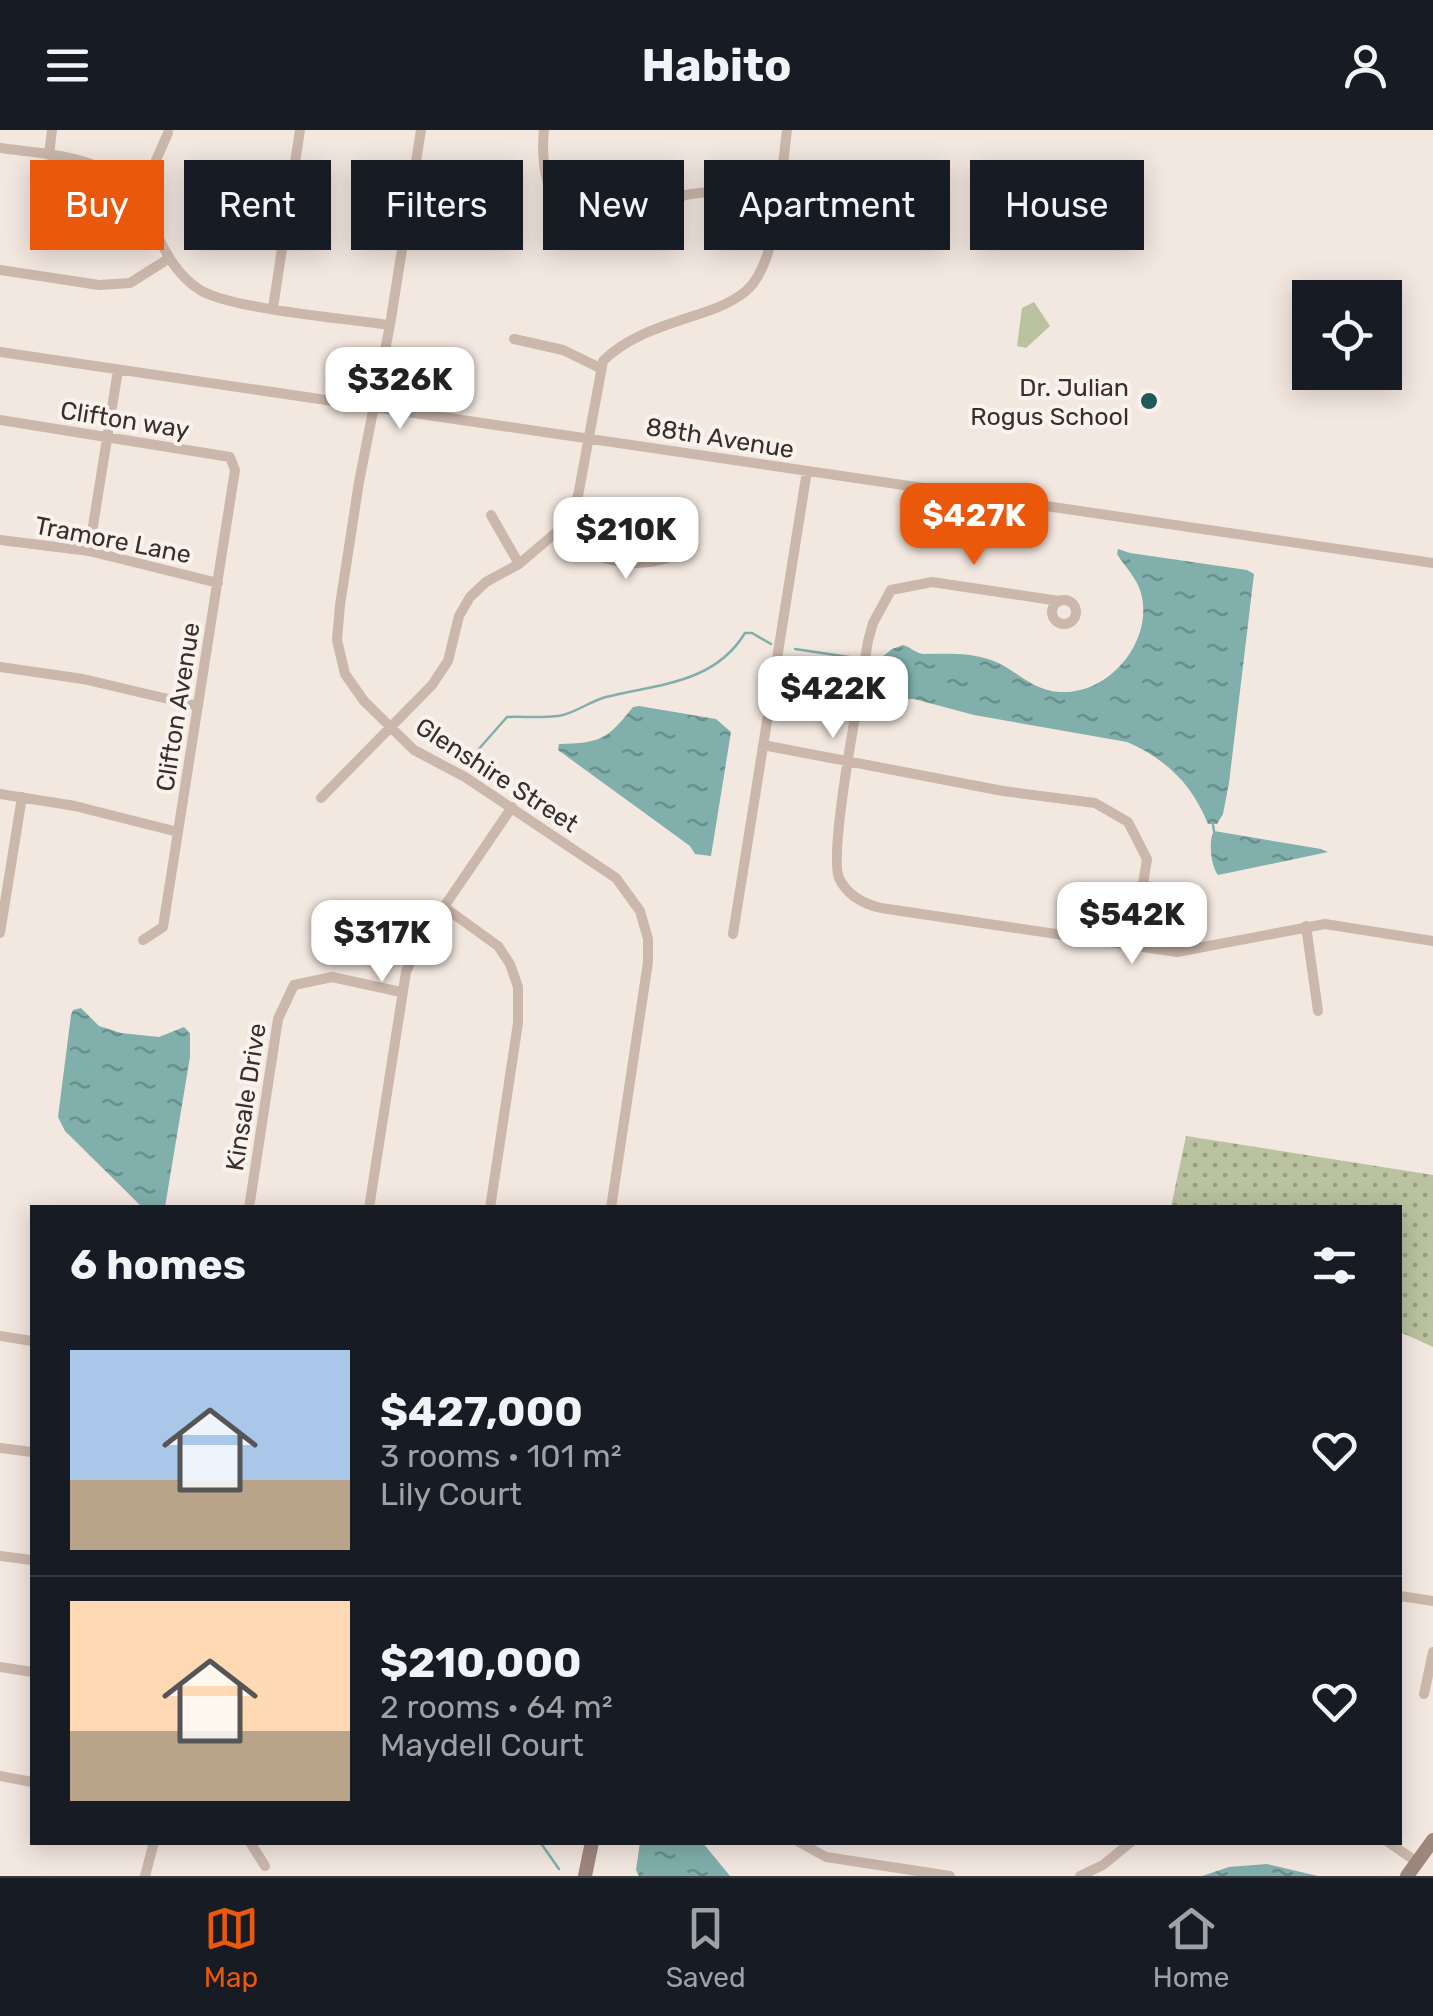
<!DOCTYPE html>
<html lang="en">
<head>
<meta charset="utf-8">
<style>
  :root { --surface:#171b24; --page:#242831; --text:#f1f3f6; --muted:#9ea1a6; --line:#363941; --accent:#ea580c }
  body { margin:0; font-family:Rubik,sans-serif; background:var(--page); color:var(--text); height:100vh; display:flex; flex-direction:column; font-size:38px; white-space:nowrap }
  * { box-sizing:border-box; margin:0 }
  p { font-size:32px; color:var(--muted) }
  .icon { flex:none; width:55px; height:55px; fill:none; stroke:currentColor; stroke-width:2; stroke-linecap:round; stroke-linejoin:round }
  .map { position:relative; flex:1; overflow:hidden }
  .details { position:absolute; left:30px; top:1075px; width:1372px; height:640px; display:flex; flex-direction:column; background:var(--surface); border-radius:0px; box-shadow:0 5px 25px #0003 }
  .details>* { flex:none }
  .guide { position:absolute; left:30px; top:30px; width:1375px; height:90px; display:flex; gap:20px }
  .tools { position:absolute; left:1292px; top:150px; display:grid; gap:20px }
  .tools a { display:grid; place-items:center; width:110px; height:110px; border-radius:0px; background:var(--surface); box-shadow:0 5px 25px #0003; font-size:50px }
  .price { position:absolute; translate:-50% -85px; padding:0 22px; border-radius:20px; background:#fff; color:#222; font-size:32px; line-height:65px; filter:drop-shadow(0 2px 5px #0008) }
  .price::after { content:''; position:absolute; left:50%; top:60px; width:30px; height:22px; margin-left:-15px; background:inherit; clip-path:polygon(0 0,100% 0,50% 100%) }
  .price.current { background:var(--accent); color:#fff }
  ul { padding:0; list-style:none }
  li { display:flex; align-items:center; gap:30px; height:250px; padding:0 40px }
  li+li { border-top:2px solid var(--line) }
  li span { display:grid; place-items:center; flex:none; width:280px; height:200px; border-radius:0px; color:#555 }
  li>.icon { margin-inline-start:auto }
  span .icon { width:120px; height:120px; fill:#fffc; stroke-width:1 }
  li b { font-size:42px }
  h2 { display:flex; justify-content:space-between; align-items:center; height:120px; padding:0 40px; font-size:42px }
  .tag { padding:0 35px; border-radius:0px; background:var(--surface); box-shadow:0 5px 25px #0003; font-size:35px; line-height:90px }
  .tag.current { background:var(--accent); color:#fff }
  header { display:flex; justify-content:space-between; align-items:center; height:130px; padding:0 40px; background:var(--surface); font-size:45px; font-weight:700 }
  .tabs { display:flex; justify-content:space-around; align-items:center; height:140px; border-top:2px solid var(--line); background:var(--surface); font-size:28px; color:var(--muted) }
  .tabs a { display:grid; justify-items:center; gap:5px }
  .tabs .current { color:var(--accent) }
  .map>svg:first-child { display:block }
  .grass { fill:url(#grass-dots) }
  .park { fill:#bac2a0 }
  .water { fill:url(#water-ripples) }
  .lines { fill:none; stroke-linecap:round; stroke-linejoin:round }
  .stream { stroke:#80afac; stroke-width:2.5 }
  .street { stroke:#cbb7ac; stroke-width:10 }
  .secondary { stroke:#9f867d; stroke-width:14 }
  .poi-dot { fill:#215a58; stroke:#faf3ed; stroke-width:4 }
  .labels { text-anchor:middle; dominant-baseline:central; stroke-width:8; stroke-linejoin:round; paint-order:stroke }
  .poi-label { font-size:25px; fill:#392e2b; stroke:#faf3ed; text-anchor:end }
  .street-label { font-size:25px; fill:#392e2b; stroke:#faf3ed }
</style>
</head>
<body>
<header><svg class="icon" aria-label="menu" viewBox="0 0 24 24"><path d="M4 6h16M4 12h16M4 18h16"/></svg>Habito<svg class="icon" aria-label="person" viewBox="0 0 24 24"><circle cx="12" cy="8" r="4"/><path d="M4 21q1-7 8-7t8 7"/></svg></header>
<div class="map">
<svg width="1433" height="1746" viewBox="0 0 1433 1746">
  <defs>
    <pattern id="grass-dots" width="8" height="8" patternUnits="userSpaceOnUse" patternTransform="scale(2.5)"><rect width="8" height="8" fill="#bac2a0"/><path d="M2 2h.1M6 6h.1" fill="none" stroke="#989e83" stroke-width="1.8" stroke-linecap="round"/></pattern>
    <pattern id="water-ripples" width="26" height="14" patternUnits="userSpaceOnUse" patternTransform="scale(2.5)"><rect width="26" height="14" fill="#80afac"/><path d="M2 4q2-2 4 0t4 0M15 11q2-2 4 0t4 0" fill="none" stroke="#6a8f8c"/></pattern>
  </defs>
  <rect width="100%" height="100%" fill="#f3e8e0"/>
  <!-- grass -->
  <path class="grass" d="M1186,1006L1433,1045V1217L1400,1202V1078L1171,1077Z"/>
  <!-- park -->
  <path class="park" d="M1034,172L1050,196L1026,218L1017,216L1022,178Z"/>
  <!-- water -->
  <path class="water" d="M1118,419L1130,423L1247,440L1254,444L1229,653L1223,684L1217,694H1208C1192,654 1166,629 1127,612L974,585L914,569L891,568L883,556L882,527L892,519L903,515C910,517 916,523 923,524C946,524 968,522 991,530C1017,539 1029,560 1060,562C1109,565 1154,511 1141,463C1137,448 1125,437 1117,424Z
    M639,576L716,589L731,602L711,726L695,724L690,716L558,620L559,614C600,613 607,610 633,577Z
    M1214,701L1321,719L1328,722L1218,745C1211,737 1208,710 1214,701Z
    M81,878L99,896L121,903L159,907L184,897L190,903V927L165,1077H142L65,1001L58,987L71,885L73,880Z
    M640,1712L703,1713L730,1746H639L636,1740Z
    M1267,1734L1318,1746H1202L1229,1737Z"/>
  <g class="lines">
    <!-- stream -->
    <path class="stream" d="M795,519L849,527
      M470,629L507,587C525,586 545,589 563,585C578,581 591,571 606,567C657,554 714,554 745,503H752L771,514
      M1213,695L1214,701
      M540,1712L559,1739"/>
    <!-- street -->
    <path class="street" d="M421,0L390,195L359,352L340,475L337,510L345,544L364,571L414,620L465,647L616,748L640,781L648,809V832L611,1078
      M544,0C542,18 543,36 548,54C567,120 648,71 691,64C719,59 749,66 777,69
      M0,18C42,24 100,24 130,60C157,91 162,136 200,160C231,179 349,189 390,195
      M49,25L52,0
      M130,59L153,37L168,3
      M0,140L99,155L130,153L168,129
      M273,178L300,0
      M514,209L563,220L600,238
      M0,222L1433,433
      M0,290L230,327L235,340L163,797L143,810
      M491,385L519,434
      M559,400C569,407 581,417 592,423C622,438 668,437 692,413
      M0,410L89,421L218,453
      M89,421L118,240
      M1052 482a12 12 0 1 1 24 0a12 12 0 1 1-24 0Z
      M1059,471L932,452L891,460L873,493L868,511C862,551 828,721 839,748C847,765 864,774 881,778L1177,822L1325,794L1433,811
      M0,537L83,549L198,576
      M763,615L1003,661L1095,673L1128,692L1147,729L1133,817
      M0,664L75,676L178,702
      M321,668L432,555L448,531L459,486L470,467L486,452L519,434L559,400L578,366L603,231C625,209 654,199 684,189C705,182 728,176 746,161C779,133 781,42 787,0
      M444,777L498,816L510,834L518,857V893L490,1078
      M1306,796L1318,881
      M0,803L22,667
      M733,804L807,341
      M249,1078L278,889L294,855L332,847L401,862
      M369,1078L406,842L418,815L512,677
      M0,1206L32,1211
      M0,1318L32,1322
      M0,1426L32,1430
      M1400,1466L1433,1471
      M0,1537L32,1542
      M1424,1564L1433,1522
      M0,1646L32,1652
      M250,1712L265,1736
      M799,1712L826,1727L950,1746
      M1388,1712L1417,1732
      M145,1746L154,1712
      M1080,1746L1103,1735L1131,1712"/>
    <!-- secondary -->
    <path class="secondary" d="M585,1746L592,1712
      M1407,1746L1433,1710"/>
  </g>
  <!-- markers -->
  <circle class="poi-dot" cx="1149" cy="271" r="10"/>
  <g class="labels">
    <!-- poi labels -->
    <g class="poi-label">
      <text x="1129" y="257">Dr. Julian<tspan x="1129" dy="29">Rogus School</tspan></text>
    </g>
    <!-- street labels -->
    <g class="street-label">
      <text transform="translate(125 290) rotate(9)">Clifton way</text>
      <text transform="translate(720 308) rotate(9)">88th Avenue</text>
      <text transform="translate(113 410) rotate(11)">Tramore Lane</text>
      <text transform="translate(178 577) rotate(-81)">Clifton Avenue</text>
      <text transform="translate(497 645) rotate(33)">Glenshire Street</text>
      <text transform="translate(246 967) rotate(-81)">Kinsale Drive</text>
    </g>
  </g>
</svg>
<div class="tools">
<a><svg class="icon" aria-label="locate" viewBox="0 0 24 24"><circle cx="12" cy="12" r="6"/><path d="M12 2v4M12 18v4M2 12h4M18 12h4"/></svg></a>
</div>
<b class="price" style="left:400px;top:302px">$326K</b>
<b class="price current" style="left:974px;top:438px">$427K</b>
<b class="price" style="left:626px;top:452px">$210K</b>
<b class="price" style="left:833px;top:611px">$422K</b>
<b class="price" style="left:1132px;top:837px">$542K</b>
<b class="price" style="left:382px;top:855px">$317K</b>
<div class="guide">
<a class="tag current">Buy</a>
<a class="tag">Rent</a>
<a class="tag">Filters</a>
<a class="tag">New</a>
<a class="tag">Apartment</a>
<a class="tag">House</a>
</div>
<section class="details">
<h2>6 homes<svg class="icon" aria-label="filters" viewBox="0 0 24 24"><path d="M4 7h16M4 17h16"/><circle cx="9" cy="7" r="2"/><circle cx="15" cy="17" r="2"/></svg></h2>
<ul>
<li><span style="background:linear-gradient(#a9c7e8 65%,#b9a48a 0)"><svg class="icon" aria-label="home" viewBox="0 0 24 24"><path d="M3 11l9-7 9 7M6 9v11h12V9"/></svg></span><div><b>$427,000</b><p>3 rooms · 101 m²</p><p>Lily Court</p></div><svg class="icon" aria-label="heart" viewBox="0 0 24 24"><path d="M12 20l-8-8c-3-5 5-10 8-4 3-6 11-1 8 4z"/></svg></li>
<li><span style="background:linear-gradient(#ffd9b3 65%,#b9a48a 0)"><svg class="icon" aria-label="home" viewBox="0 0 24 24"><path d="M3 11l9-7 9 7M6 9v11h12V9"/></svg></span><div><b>$210,000</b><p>2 rooms · 64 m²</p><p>Maydell Court</p></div><svg class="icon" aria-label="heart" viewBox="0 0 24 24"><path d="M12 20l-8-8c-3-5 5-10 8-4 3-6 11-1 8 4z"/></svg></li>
</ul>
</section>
</div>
<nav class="tabs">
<a class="current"><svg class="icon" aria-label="map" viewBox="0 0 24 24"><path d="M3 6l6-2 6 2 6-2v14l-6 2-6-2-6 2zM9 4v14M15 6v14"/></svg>Map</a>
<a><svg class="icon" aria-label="saved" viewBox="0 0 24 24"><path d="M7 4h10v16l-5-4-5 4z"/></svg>Saved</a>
<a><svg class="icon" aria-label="home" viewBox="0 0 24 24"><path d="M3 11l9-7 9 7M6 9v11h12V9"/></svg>Home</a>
</nav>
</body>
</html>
